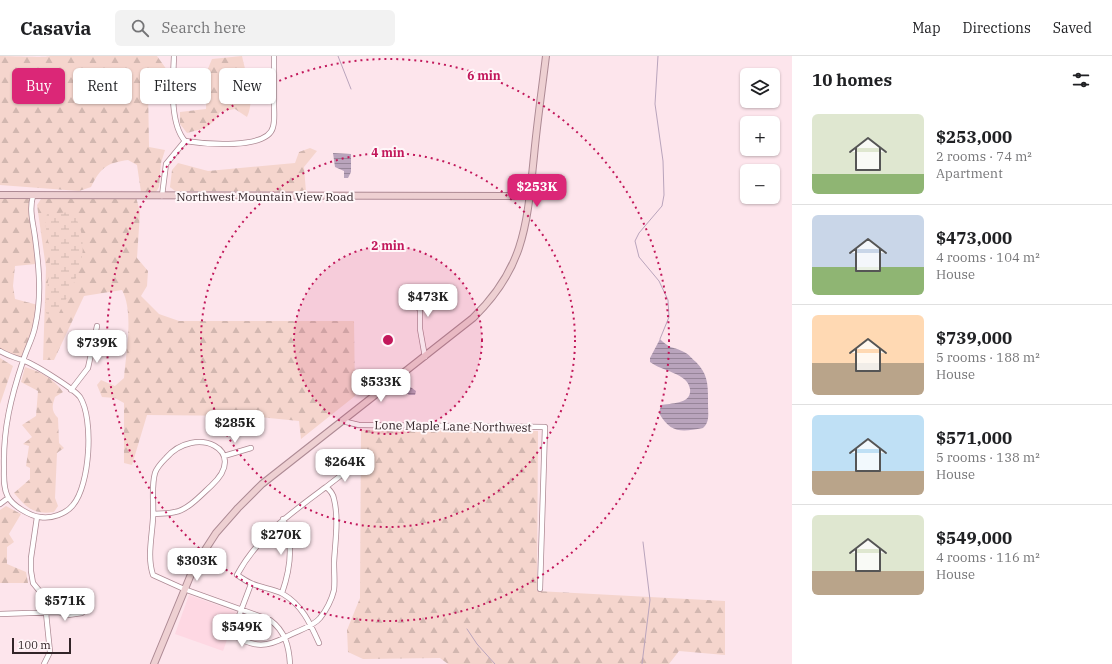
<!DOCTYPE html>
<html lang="en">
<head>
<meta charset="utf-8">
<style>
  :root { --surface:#fff; --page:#f2f2f2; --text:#202124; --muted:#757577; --line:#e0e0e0; --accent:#db2777 }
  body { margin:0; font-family:"IBM Plex Serif",serif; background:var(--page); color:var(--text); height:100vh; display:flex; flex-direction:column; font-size:15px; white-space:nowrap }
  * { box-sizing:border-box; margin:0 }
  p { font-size:13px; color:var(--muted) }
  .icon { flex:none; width:22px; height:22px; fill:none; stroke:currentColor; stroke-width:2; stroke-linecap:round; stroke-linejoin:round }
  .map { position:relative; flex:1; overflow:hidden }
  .side { display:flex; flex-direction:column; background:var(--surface); width:320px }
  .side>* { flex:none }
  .banner { position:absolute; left:12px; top:12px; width:380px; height:36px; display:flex; gap:8px }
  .tools { position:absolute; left:740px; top:12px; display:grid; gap:8px }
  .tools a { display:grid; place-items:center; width:40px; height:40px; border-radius:6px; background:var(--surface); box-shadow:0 1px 3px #0004; font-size:20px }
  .scale { position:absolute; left:12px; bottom:10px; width:59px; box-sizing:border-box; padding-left:4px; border:2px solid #322428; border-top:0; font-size:11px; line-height:14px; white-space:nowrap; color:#322428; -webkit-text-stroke:3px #fff7f9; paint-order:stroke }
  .price { position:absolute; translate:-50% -34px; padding:0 9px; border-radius:8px; background:#fff; color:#222; font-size:13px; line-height:26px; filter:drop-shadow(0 1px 2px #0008) }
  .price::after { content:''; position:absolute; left:50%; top:24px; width:12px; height:9px; margin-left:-6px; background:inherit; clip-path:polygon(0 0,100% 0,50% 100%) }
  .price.current { background:var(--accent); color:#fff }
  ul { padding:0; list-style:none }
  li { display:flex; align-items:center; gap:12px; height:100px; padding:0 20px }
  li+li { border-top:1px solid var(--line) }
  li span { display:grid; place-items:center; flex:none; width:112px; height:80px; border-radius:6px; color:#555 }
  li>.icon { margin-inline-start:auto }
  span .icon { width:48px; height:48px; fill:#fffc; stroke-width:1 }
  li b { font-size:17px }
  h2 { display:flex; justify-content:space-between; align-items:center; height:48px; padding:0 20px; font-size:17px }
  .tag { padding:0 14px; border-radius:6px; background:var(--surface); box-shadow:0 1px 3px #0004; font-size:14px; line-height:36px }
  .tag.current { background:var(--accent); color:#fff }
  header { display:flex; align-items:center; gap:24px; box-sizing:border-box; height:56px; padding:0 20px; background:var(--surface); border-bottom:1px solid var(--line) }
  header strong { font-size:19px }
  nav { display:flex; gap:22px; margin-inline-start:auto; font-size:14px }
  .search { width:280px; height:36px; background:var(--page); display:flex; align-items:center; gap:10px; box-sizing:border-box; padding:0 14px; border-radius:6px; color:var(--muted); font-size:15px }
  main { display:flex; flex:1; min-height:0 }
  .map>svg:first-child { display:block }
  .built { fill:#fed8e3 }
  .forest { fill:url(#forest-firs) }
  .wetland { fill:url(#wetland-marsh) }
  .water { fill:url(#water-rules) }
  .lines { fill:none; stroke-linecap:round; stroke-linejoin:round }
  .stream { stroke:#b9a4bc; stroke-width:1 }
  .street-casing { stroke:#ad8a94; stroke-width:6 }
  .secondary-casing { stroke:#ad8a94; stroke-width:8 }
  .street { stroke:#fff; stroke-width:4.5 }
  .secondary { stroke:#eed0d2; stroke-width:6 }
  .ring { fill:none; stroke:#c2185b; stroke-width:2; stroke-dasharray:2 4 }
  .labels { text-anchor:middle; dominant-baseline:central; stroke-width:4; stroke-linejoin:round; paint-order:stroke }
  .street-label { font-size:12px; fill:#322428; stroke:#fff7f9 }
  .centre { fill:#c2185b; stroke:#fff7f9; stroke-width:2 }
  .ring-label { font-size:12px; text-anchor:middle; font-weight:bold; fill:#c2185b; stroke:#fff7f9; stroke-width:4; stroke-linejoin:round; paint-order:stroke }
</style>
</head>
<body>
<header>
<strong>Casavia</strong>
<div class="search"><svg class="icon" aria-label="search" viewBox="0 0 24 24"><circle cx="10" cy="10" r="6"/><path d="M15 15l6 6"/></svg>Search here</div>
<nav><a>Map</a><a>Directions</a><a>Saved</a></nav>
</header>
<main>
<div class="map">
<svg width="792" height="608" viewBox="0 0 792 608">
  <defs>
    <pattern id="forest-firs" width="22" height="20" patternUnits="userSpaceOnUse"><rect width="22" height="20" fill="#f5d5cd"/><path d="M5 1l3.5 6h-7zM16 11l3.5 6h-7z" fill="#d2b7b0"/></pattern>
    <pattern id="wetland-marsh" width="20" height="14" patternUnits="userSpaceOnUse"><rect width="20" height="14" fill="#f5d5cd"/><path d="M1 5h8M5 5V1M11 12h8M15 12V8" fill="none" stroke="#d2b7b0"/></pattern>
    <pattern id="water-rules" width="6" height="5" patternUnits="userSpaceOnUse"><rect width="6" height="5" fill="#b9a4bc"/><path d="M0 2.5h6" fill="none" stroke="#978599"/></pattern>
  </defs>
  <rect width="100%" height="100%" fill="#fde5ec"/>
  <!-- built -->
  <path class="built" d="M189,539L237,556L223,595L175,578Z"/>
  <!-- forest -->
  <path class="forest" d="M0,0C8,0 46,2 50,0H157L167,14L164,29L148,30L149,91L165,94L161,107L159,131L156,136H141L137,109L128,104C107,107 101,111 91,131L79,135L0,129Z
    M242,0C246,20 256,42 247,61L235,53L220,56C212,71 203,73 187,77L180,68V56L206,53L207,15L212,3Z
    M310,92L317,95L304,111L306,136L175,135L170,131L172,114L178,107L208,115L295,107L299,96Z
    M0,139L33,140L30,149L36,208L15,210L13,230L15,243L38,249L35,272L23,304L0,295Z
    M43,140L136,141L140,156L137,202L148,215L147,230L141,240L159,258L179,265H354L355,340L301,383L299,365L249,360L147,359L132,409L124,407V347L115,342L102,341L97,329L101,324L115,330L124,322C126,297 134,256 122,234L84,240L54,304H43L46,212L37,149Z
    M0,302L13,310L0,348Z
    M25,311C41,316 53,322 63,336L55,341C52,350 51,355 58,362L59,387L64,392L57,397L55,442L58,450L54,456C33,459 26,451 14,437L30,423V412L26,410L29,390L23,388L32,381L22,369L36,360L38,335L21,326Z
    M361,374L538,375L537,535L725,545V599L679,595L669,608H448L440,602L363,603L348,596L347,574L360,542Z
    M6,450L21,458L9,478L14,486L7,491V508L26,516L28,527H0V454Z"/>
  <!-- wetland -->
  <path class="wetland" d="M71,156C76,160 77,164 79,169C91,201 72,231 58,259L50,260L46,257C45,238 50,220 50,201C50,186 43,173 47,158Z"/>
  <!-- water -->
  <path class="water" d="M333,97L351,98V116L348,122H344V115L335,111Z
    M660,283C671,294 673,290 684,296C689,298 692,303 696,306C709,319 708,331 708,349C708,357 710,366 703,372C682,376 671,378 659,357L661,349C671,347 692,348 690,333C688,317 661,315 650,306V302Z
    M409,330L416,335L415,339H409L405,336V332Z"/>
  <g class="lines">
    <!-- stream -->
    <path class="stream" d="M338,0L351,33
      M658,0L655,48L663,105L664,139L662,150L639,177L635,185L639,201L659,225L668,244L669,261L660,283
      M467,573L477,588L495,608
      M642,608L650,544L643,486"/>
    <!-- street casing -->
    <g class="street-casing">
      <path id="street" d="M174,0C173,24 169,67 185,85C204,88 268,94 273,71C275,64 274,56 274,49C274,33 274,16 274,0
        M162,140L166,108L185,85
        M406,233L420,254V273L425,301
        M0,295C8,300 14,301 22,304C33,307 74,333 80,341C94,363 90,429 73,449C66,458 51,463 40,461C30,460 13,450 8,441C3,432 4,421 4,411C3,373 11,341 23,305C26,294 33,282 35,271C42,241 39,211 35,181C33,166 29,154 33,140
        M71,334L88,312L97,270
        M342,365L359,369L545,371L540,533
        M224,400L251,392
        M326,431L353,410
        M0,448L8,442
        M154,458C161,457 168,458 175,456C188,454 202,438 211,430C251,394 195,368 166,402C162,406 157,411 155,417C151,431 154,448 153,462C152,481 147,501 153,519L184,533L270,564C285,575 289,590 290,608
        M37,461L31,502V515L33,527L42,538L46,557L50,596L44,608
        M251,528L234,573L235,580C255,592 267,591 286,581C296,575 313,571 320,562C326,555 332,543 334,534C335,526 334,516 334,507C335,487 339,463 334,443C333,437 330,434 326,431C291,457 258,480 237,519C242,522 247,526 253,528C262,532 274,533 283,538C302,549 310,567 319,587
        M282,537C290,514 294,486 283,463
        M0,558L58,556L68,559L82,557"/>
    </g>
    <!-- secondary casing -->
    <g class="secondary-casing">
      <path id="secondary" d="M0,139L530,140
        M154,608L194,511L216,477L238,452L262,428L473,262C525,212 527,167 534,100C537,67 542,33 546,0"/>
    </g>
    <!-- street -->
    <use href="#street" class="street"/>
    <!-- secondary -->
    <use href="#secondary" class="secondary"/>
  </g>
  <!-- distance rings -->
  <circle cx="388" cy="284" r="94" fill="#c2185b" fill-opacity=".12"/>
  <g class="ring">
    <circle cx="388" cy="284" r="94"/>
    <circle cx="388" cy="284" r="187"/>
    <circle cx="388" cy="284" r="281"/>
  </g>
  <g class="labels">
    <!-- street labels -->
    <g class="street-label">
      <text x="265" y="140">Northwest Mountain View Road</text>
      <text transform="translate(453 370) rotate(1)">Lone Maple Lane Northwest</text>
    </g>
  </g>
  <circle cx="388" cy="284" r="6" class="centre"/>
  <g class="ring-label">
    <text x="484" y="24">6 min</text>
    <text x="388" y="101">4 min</text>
    <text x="388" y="194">2 min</text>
  </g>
</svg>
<div class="tools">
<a><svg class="icon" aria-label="layers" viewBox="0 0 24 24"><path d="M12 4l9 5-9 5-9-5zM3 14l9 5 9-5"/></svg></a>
<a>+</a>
<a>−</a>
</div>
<div class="scale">100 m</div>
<b class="price current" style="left:537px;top:152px">$253K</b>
<b class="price" style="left:428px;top:262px">$473K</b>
<b class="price" style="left:97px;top:308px">$739K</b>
<b class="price" style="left:381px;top:347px">$533K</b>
<b class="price" style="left:235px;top:388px">$285K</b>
<b class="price" style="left:345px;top:427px">$264K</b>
<b class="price" style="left:281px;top:500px">$270K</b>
<b class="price" style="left:197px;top:526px">$303K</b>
<b class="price" style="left:65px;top:566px">$571K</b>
<b class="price" style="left:242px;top:592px">$549K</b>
<div class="banner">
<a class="tag current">Buy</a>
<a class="tag">Rent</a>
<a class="tag">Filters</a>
<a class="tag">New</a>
</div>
</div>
<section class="side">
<h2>10 homes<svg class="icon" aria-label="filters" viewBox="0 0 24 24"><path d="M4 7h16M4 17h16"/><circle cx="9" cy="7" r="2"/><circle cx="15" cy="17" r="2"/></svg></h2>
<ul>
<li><span style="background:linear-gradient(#dfe7d0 75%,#8fb573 0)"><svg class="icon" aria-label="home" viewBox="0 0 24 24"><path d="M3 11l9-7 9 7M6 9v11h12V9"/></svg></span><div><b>$253,000</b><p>2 rooms · 74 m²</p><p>Apartment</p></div></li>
<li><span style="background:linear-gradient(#c9d6e8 65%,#8fb573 0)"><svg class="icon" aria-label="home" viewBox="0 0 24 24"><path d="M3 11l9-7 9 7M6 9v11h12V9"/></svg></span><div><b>$473,000</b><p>4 rooms · 104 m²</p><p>House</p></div></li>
<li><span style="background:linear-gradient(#ffd9b3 60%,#b9a48a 0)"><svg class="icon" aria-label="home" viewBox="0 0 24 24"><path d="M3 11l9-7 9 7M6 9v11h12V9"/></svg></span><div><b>$739,000</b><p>5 rooms · 188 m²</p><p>House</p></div></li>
<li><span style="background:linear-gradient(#bfe0f5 70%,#b9a48a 0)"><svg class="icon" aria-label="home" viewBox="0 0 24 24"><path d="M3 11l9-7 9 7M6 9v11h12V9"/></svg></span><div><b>$571,000</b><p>5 rooms · 138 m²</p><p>House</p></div></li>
<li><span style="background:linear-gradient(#dfe7d0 70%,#b9a48a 0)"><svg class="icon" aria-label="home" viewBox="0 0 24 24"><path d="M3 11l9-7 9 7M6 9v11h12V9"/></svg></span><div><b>$549,000</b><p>4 rooms · 116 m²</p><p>House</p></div></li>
</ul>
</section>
</main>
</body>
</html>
